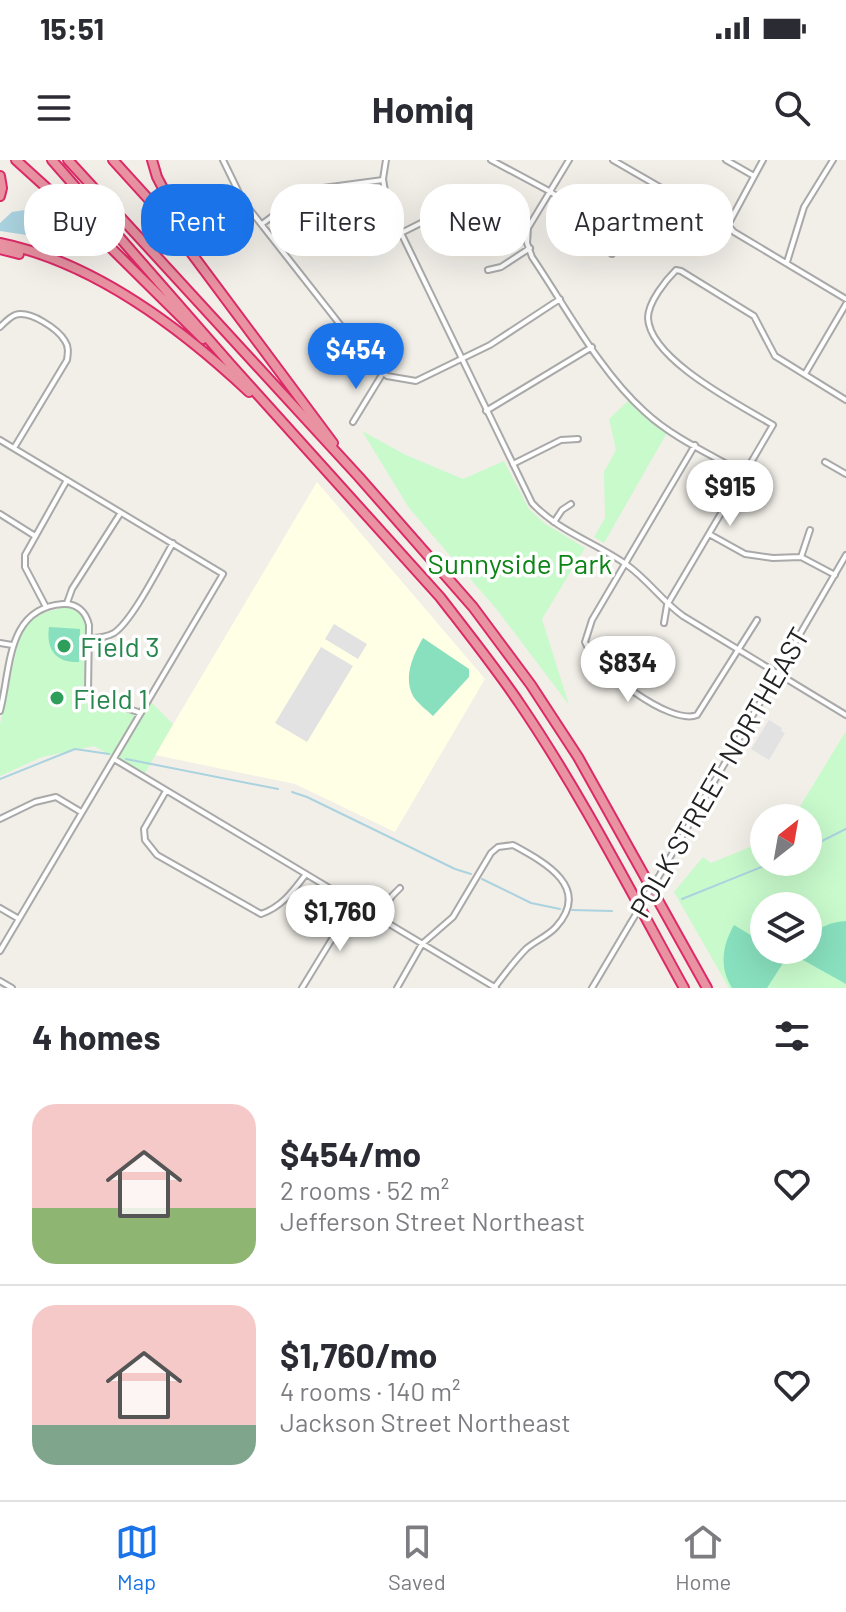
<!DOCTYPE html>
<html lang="en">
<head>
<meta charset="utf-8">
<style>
  :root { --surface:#fff; --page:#f7f7f7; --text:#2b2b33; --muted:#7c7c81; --line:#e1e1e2; --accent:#1a73e8 }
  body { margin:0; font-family:Barlow,sans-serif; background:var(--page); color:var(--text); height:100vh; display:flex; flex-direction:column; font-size:30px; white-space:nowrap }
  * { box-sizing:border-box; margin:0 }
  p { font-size:26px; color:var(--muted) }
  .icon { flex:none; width:44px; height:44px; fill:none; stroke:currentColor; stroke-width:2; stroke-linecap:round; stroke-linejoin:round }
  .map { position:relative; height:828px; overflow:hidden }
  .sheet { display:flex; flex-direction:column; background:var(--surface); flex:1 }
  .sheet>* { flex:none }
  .hud { position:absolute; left:24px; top:24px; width:798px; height:72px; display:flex; gap:16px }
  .needle { width:52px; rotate:31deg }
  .fabs { position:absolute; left:750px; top:644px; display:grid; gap:16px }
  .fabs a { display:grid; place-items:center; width:72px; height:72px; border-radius:50%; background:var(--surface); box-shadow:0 8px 32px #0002; font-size:40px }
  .price { position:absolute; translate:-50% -68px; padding:0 18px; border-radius:28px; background:#fff; color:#222; font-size:26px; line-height:52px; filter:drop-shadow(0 2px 4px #0008) }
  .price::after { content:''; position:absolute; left:50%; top:48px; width:24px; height:18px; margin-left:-12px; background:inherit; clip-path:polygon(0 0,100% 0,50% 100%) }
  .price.active { background:var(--accent); color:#fff }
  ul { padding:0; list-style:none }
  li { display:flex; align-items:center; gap:24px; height:200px; padding:0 32px }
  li+li { border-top:2px solid var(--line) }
  li span { display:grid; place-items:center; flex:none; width:224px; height:160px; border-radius:24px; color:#555 }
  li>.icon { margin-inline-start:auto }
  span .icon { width:96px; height:96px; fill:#fffc; stroke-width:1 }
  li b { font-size:34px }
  h2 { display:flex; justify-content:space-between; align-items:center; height:96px; padding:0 32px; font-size:34px }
  .pill { padding:0 28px; border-radius:32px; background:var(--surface); box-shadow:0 8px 32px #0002; font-size:28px; line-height:72px }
  .pill.active { background:var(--accent); color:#fff }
  .status { display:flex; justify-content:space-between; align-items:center; height:56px; padding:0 40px; background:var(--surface); direction:ltr }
  .status svg { height:22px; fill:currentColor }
  header { display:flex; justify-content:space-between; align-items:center; height:104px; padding:0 32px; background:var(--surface); font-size:36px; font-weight:700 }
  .menu { display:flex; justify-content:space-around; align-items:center; height:112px; border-top:2px solid var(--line); background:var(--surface); font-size:22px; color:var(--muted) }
  .menu a { display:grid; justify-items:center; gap:4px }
  .menu .active { color:var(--accent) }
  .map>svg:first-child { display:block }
  .education { fill:#ffffe5 }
  .park { fill:#c8facc; fill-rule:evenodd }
  .pitch { fill:#88e0be }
  .parking { fill:#e2e2e2 }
  .water { fill:#aad3df }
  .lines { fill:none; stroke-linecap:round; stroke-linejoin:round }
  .stream { stroke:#aad3df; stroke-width:2 }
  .minor-casing { stroke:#a9a9a9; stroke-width:8 }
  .tertiary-casing { stroke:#a9a9a9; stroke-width:8 }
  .motorway-casing { stroke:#dc2a67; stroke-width:12 }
  .minor { stroke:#fff; stroke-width:4 }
  .tertiary { stroke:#fff; stroke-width:4 }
  .motorway { stroke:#e892a2; stroke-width:8 }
  .tertiary-bridge-casing { stroke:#a9a9a9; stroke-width:8; stroke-linecap:butt }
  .tertiary-bridge { stroke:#fff; stroke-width:4 }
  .leisure-dot { fill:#2e9e5b; stroke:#fff; stroke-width:3 }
  .labels { text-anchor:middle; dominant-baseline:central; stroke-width:7; stroke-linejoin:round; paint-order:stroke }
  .park-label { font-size:28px; fill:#0c8416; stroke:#fff }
  .leisure-label { font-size:28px; fill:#27864d; stroke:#fff; text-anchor:start }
  .street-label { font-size:28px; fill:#222; stroke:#fff }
</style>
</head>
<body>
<div class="status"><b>15:51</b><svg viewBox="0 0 49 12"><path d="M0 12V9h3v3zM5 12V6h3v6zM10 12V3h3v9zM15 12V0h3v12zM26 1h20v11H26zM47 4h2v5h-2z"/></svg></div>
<header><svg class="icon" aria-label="menu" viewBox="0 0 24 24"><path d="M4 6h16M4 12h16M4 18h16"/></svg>Homiq<svg class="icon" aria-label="search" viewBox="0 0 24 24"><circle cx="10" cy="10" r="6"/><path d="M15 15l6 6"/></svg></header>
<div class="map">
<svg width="846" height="828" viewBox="0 0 846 828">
  <rect width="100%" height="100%" fill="#f2efe9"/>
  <!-- education -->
  <path class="education" d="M317,322L485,519L395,672L295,624L155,595Z"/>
  <!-- park -->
  <path class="park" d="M629,240L668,271L604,383L594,377L605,358L604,312L616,290L609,259Z
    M362,271L406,295L463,319L504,301L529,349L544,363L585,388L542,459L569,545L498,451L409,348Z
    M67,447C79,451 83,455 86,467L84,538L88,544L103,550L104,546L133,554L141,559L151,542L173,564L144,615L94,586L42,597L0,616V564L20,473L37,454Z
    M846,571V828H729L674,732L703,697L711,703L755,685L764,679V702H808V658H793ZM764,746H808V790H764Z"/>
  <!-- pitch -->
  <path class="pitch" d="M49,467L80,469L79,502C55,503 46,489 49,467Z
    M423,478L469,509V517L433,556C427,550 417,543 413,536C403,517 413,495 423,478Z
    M846,761V824L794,795L797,790H808V777C819,767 831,762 846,761Z
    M734,765L764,783V790H776L787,797L767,828H732C719,807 722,786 734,765Z"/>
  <!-- parking -->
  <path class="parking" d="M334,464L367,484L358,499L325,479Z
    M321,487L353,506L307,582L275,563Z
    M769,560L782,568L781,571L785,573L769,600L751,589Z"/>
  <!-- water -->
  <path class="water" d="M25,50L40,62L53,79L0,71V63L12,52Z"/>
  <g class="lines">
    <!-- stream -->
    <path class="stream" d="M126,599L278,629
      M0,619L75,589L109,594
      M292,632L307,637L455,709L471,714
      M808,688L846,669
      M482,719L531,743L560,749
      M682,739L774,702
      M572,750L612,751"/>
    <!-- minor casing -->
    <g class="minor-casing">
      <path id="minor" d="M223,0L243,41L360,190L376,208L387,216L416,221L490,185L560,139
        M491,0L549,31L614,73L616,78L612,94
        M569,0L528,68L527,83L532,97C566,147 600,212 645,252C673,278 712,295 745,314
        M613,0L670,33
        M726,0L754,16
        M763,0L728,65L734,72L846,139
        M262,64L308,30L383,20
        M401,73L425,61
        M787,102L804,47L833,0
        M488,110L501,107L530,88
        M0,167C4,163 10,157 15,155C30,150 58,169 65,181C69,187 68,193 67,200L14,288
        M805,214L846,144
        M486,251L592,187
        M353,262L383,213
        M0,280L223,414L0,791
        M695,285L592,460L585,482C595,508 670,566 697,555L757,460
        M825,302L846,314
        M513,304L561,280L578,279
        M0,354L35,376
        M554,362L562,350L571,344
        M709,374L745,394L773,398L801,397L835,415
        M801,397L810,370
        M67,443L72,429L120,354
        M46,447L25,407V395L67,320
        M664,463L667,445L773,265C740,245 650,200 648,158C648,142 666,120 676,110L681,111L754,156L775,196L846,240
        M90,478C98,478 107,477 114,473C133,460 160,405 173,383
        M0,483L12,485
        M0,551C11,509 6,448 63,444C77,443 86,452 89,465L88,532L93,537L141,553
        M114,599L496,828
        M166,631L144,669L145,680L157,695L261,754C282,747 293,731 306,714
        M0,659L35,642L56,637L81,652
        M0,748L19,759
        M378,757L392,736L400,728
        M302,828L354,743
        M397,828L422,784L453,757L491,693L498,687L513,685C544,702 592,727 556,767C548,776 535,781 526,789C514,801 504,815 494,828"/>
    </g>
    <!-- tertiary casing -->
    <g class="tertiary-casing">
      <path id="tertiary" d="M386,0L383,19L387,44L532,343C558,371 596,383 627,405C648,420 662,441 683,456L846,555
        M662,711L846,395
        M0,821L12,828
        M592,828L630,764"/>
    </g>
    <!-- motorway casing -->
    <g class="motorway-casing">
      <path id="motorway" d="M16,0L92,69L203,179
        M52,0L231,205L440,437C467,472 495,507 520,544C581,634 631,732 684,828
        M68,0L359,317L473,447L531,525L578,597L707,828
        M113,0L163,55L333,283
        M152,0L157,17L196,91
        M0,16L2,28L0,36
        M0,83C93,102 181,168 249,232
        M0,89L19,94"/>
    </g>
    <!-- minor -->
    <use href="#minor" class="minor"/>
    <!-- tertiary -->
    <use href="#tertiary" class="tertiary"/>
    <!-- motorway -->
    <use href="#motorway" class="motorway"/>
    <!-- tertiary-bridge casing -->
    <g class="tertiary-bridge-casing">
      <path id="tertiary-bridge" d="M630,764L662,711"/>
    </g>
    <!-- tertiary-bridge -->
    <use href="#tertiary-bridge" class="tertiary-bridge"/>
  </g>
  <!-- markers -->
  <g class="leisure-dot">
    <circle cx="64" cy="486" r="8"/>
    <circle cx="57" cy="538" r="8"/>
  </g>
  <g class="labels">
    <!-- park labels -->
    <g class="park-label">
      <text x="520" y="403">Sunnyside Park</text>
    </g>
    <!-- leisure labels -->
    <g class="leisure-label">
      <text x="80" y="486">Field 3</text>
      <text x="73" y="538">Field 1</text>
    </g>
    <!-- street labels -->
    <g class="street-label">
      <text transform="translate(719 612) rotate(-60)">POLK STREET NORTHEAST</text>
    </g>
  </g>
</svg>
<div class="fabs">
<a><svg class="needle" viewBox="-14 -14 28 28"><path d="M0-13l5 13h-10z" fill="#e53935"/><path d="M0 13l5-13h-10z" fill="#7c7c81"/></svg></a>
<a><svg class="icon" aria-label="layers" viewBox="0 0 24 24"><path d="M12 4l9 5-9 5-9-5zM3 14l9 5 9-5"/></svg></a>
</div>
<b class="price active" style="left:356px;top:231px">$454</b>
<b class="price" style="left:730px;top:368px">$915</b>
<b class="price" style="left:628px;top:544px">$834</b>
<b class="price" style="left:340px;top:793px">$1,760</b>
<div class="hud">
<a class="pill">Buy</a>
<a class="pill active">Rent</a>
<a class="pill">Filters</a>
<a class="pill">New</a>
<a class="pill">Apartment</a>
</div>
</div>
<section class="sheet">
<h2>4 homes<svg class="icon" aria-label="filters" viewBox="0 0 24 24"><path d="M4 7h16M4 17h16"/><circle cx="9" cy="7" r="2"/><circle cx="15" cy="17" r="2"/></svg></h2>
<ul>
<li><span style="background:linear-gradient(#f6c9c9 65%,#8fb573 0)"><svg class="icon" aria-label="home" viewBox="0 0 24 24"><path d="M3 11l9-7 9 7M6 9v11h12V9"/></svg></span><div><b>$454/mo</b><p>2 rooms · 52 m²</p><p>Jefferson Street Northeast</p></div><svg class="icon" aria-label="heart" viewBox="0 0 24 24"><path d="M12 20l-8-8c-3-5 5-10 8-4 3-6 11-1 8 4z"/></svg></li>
<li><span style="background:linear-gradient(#f6c9c9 75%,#7fa58c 0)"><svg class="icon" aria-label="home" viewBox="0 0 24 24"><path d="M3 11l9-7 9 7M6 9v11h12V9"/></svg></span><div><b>$1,760/mo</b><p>4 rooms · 140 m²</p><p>Jackson Street Northeast</p></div><svg class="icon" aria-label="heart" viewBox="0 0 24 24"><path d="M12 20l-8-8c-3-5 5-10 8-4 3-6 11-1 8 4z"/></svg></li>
</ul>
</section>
<nav class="menu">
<a class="active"><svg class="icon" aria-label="map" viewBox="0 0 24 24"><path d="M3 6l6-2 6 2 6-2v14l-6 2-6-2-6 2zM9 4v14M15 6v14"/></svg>Map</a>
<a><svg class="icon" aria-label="saved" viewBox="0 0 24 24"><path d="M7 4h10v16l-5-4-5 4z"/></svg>Saved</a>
<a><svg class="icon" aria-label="home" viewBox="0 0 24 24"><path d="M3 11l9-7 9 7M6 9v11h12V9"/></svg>Home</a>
</nav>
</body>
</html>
